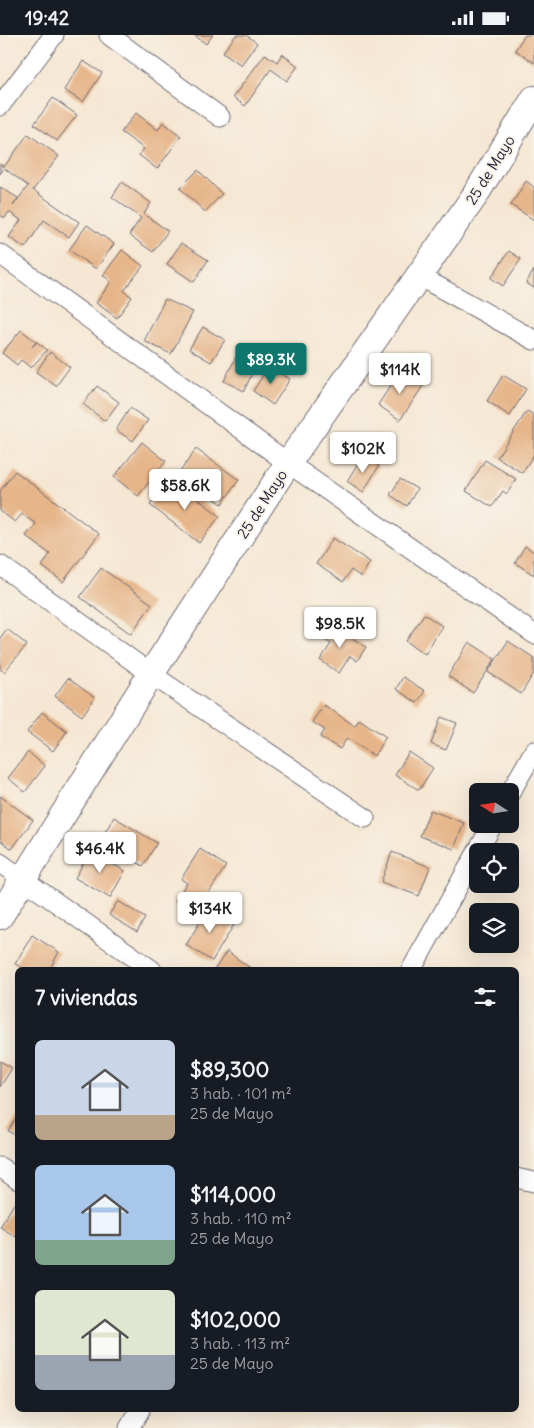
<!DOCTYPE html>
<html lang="es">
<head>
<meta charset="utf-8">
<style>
  :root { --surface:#171b24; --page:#242831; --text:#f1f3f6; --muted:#9ea1a6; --accent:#0f766e }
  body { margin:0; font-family:Delius,sans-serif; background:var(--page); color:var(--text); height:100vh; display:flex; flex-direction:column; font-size:19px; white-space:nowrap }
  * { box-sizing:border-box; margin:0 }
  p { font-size:16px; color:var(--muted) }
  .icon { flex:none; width:28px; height:28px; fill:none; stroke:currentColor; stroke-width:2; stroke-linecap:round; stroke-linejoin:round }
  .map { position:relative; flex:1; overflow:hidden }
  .panel { position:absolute; left:15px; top:932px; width:504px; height:445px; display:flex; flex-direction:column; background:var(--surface); border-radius:8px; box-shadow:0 5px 20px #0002 }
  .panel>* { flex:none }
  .needle { width:32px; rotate:282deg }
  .tools { position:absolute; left:469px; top:748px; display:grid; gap:10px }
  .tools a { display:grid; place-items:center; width:50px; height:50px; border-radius:8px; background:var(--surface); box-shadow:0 5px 20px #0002; font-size:25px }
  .price { position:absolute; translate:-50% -42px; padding:0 11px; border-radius:5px; background:#fff; color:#222; font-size:16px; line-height:32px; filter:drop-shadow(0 1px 2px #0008) }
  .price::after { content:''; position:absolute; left:50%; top:30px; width:15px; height:11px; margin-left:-8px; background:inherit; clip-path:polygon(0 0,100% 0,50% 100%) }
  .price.selected { background:var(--accent); color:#fff }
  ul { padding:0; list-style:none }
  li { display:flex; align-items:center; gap:15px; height:125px; padding:0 20px }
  li span { display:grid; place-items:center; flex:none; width:140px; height:100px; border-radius:8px; color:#555 }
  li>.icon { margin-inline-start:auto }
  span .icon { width:60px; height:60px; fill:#fffc; stroke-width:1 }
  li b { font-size:21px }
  h2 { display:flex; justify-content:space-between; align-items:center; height:60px; padding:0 20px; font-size:21px }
  .status { display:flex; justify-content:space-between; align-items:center; height:35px; padding:0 25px; background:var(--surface); direction:ltr }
  .status svg { height:14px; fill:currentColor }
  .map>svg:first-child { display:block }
  .building { fill:#e6b589 }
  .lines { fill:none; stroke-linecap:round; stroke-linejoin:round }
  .street-casing { stroke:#6c6770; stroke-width:21 }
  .secondary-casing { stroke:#6c6770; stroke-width:28 }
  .street { stroke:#fff; stroke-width:19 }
  .secondary { stroke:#fff; stroke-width:26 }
  .labels { text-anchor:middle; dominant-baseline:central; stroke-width:4; stroke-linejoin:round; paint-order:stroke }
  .street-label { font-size:15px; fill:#22223b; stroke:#f7f3e8 }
</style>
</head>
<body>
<div class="status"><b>19:42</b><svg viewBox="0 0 49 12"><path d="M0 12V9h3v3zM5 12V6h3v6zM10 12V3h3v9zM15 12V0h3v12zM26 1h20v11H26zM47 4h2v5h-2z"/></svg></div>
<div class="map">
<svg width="534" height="1393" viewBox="0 0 534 1393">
  <rect width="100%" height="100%" fill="#f7f3e8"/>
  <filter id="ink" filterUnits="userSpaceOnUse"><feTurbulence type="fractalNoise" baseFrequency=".02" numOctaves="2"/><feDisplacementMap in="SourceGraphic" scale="10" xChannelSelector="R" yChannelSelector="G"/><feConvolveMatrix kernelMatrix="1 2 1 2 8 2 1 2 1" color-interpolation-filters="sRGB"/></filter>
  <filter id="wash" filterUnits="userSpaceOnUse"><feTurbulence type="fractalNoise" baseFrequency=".0096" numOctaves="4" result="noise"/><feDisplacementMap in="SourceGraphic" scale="20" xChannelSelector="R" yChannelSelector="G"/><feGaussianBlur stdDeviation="1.12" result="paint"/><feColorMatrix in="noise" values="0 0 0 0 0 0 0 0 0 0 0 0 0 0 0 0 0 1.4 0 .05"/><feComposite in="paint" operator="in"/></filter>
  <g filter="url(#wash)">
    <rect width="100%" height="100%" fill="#f5e7d3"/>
    <g id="blocks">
      <!-- building -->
      <path class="building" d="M194,0H213L206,9Z
        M236,0H246L257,8L241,30L223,17Z
        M525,0H534V28L515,15Z
        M265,19L277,27L282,19L298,31L287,46L271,34L245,71L233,62Z
        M83,26L102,38L83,67L64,55Z
        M53,63L77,80L57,106L34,89Z
        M136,78L158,95L163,87L181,101L157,134L139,120L144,114L121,97Z
        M28,99L59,121L33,155L79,187L69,202L44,185L25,213L9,202L21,185L9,177L5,183L0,180V152L18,163L13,171L28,151L4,133L0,139V129L4,132Z
        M198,135L222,159L205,177L180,153Z
        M526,146L534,152V185L511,170Z
        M122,147L151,168L144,179L168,196L153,217L129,200L141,183L112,162Z
        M87,190L114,209L96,234L69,215Z
        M181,208L208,225L194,247L167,229Z
        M122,215L143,231L124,256L132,262L117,283L96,268L111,247L103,240Z
        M509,216L521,224L503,251L491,243Z
        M534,235V253L526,248Z
        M165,264L193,277L171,319L144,306Z
        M203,292L225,305L211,327L189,314Z
        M21,295L36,307L32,312L37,307L47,315L31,333L21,325L17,330L2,318Z
        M50,317L70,332L56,351L36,337Z
        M237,320L256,330L244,356L224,346Z
        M269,331L290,344L273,370L253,356Z
        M400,336L423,351L400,385L378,370Z
        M503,340L526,354L510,381L487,366Z
        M97,351L119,367L105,386L83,369Z
        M130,373L148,385L133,406L116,395Z
        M527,376L534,380V419L522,438L497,422Z
        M142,407L166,426L138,461L114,442Z
        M196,414L239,445L222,469L179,438Z
        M363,420L379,431L363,457L347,446Z
        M485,425L516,444L507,459L503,456L492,472L466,456Z
        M15,436L99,499L63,547L42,531L50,519L26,501L36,489L22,479L15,487L0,476V456Z
        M171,443L220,481L199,508L150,470Z
        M400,444L417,454L407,471L390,460Z
        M333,503L370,527L361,542L351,535L343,547L316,529Z
        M525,511L534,517V540L515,528Z
        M101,533L152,569L131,599L80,562Z
        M424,579L442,591L425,619L406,606Z
        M331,589L366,612L357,626L350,621L339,638L320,625L331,609L322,603Z
        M7,594L27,610L4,637L0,634V603Z
        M508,606L534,623V638L521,659L488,637Z
        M469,607L495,624L473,658L448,641Z
        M403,642L425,656L417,668L396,654Z
        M68,643L95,663L82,681L55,661Z
        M324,670L355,691L359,684L386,702L374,721L347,703L340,714L320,702L325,695L312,687Z
        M42,677L67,696L53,716L27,697Z
        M441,682L457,688L446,715L431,709Z
        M28,717L45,731L25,757L8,743Z
        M409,717L433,733L419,755L395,740Z
        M0,761L33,785L12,814L0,805Z
        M430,775L464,788L454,814L420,801Z
        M114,782L157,808L143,831L101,804Z
        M200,814L226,831L195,879L175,866L187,848L181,844Z
        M90,816L125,836L110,863L75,843Z
        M392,817L430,832L419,861L381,847Z
        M118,866L145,883L137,897L109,880Z
        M209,872L235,888L212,926L186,910Z
        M32,900L59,917L49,935H26L15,929Z
        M227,916L253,935H214Z
        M0,1026L12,1033L0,1052Z
        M18,1080V1102L8,1096Z
        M15,1167L18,1168V1203L0,1192Z"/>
    </g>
  </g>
  <g filter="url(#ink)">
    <use href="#blocks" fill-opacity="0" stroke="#6c6770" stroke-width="1"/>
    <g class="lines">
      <!-- street casing -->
      <g class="street-casing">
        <path id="street" d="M109,0L220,82
          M0,71L54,0
          M0,219L288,428L534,599
          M419,241L534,305
          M0,530L151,639L365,783
          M510,758L534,716
          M0,828L152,935
          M411,935L493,789
          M0,1132L18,1145
          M516,1143L534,1147
          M129,1393L140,1375"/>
      </g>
      <!-- secondary casing -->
      <g class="secondary-casing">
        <path id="secondary" d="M0,881L151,639L288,428L474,162L534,64"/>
      </g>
      <!-- street -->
      <use href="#street" class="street"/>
      <!-- secondary -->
      <use href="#secondary" class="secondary"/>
    </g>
  </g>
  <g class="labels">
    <!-- street labels -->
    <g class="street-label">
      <text transform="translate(490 135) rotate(-58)">25 de Mayo</text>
      <text transform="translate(262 469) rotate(-57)">25 de Mayo</text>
    </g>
  </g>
</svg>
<div class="tools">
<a><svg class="needle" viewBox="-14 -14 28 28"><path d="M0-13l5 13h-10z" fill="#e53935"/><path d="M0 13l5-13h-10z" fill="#9ea1a6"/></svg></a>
<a><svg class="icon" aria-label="locate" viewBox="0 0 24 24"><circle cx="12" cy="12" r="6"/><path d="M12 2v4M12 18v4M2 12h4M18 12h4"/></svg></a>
<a><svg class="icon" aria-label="layers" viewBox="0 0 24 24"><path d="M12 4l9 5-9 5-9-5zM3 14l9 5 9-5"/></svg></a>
</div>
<b class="price selected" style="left:271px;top:350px">$89.3K</b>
<b class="price" style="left:400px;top:360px">$114K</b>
<b class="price" style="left:363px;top:439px">$102K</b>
<b class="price" style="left:185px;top:476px">$58.6K</b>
<b class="price" style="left:340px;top:614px">$98.5K</b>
<b class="price" style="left:100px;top:839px">$46.4K</b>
<b class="price" style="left:210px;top:899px">$134K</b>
<section class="panel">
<h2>7 viviendas<svg class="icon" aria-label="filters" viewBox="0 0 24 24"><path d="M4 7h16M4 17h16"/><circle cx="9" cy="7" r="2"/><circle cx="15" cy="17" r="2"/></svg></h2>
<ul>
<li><span style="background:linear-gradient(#c9d6e8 75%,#b9a48a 0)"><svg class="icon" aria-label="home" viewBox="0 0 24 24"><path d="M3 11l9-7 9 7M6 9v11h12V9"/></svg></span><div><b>$89,300</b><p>3 hab. · 101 m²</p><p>25 de Mayo</p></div></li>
<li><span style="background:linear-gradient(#a9c7e8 75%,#7fa58c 0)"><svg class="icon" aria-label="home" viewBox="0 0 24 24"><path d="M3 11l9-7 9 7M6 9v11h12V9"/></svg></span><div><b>$114,000</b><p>3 hab. · 110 m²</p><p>25 de Mayo</p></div></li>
<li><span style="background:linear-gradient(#dfe7d0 65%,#9aa5b1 0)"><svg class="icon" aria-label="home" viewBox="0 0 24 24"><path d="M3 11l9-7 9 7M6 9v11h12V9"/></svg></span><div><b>$102,000</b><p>3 hab. · 113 m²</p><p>25 de Mayo</p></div></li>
</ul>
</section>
</div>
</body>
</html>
